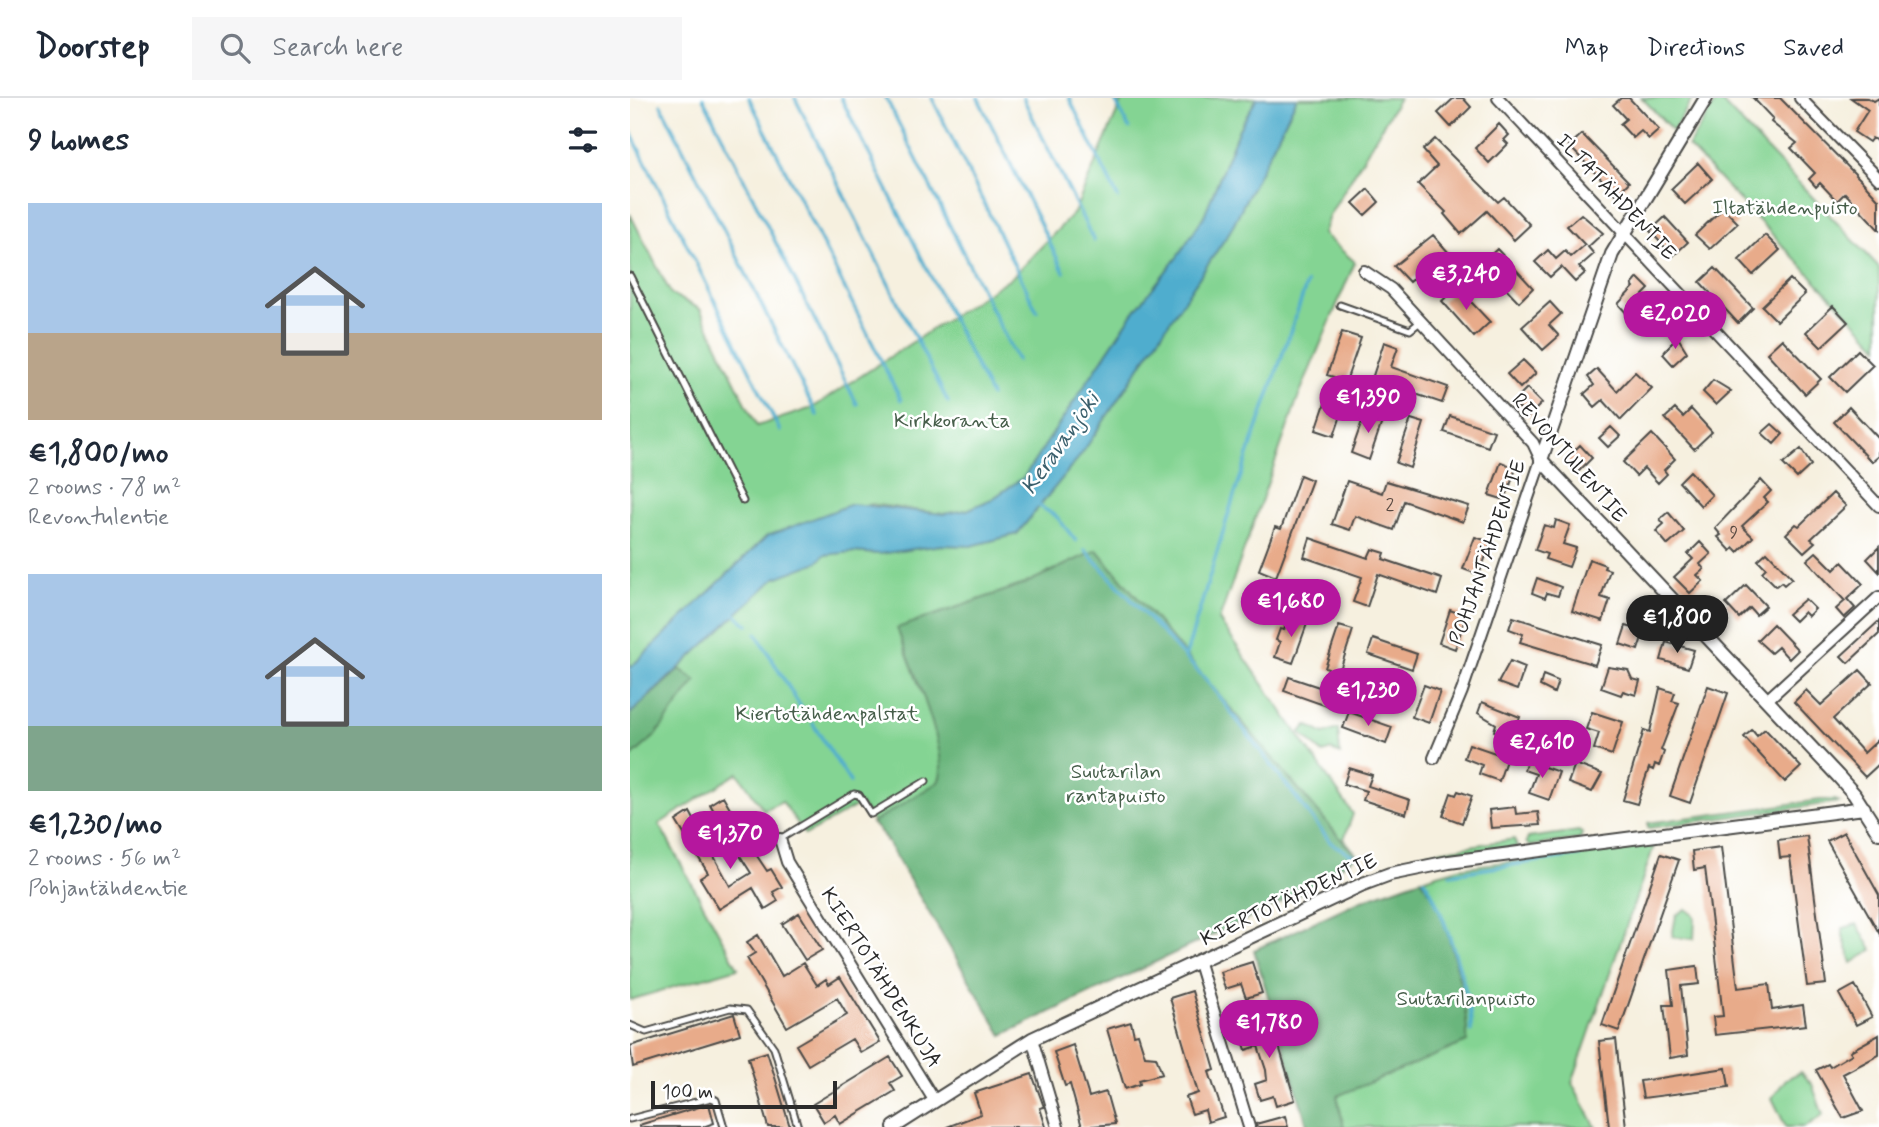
<!DOCTYPE html>
<html lang="en">
<head>
<meta charset="utf-8">
<style>
  :root { --surface:#fff; --page:#f6f6f7; --text:#1f2937; --muted:#747a83; --line:#e0e1e3; --accent:#b5179e }
  body { margin:0; font-family:Mynerve,sans-serif; background:var(--page); color:var(--text); height:100vh; display:flex; flex-direction:column; font-size:26px; white-space:nowrap }
  * { box-sizing:border-box; margin:0 }
  p { font-size:23px; color:var(--muted) }
  .icon { flex:none; width:38px; height:38px; fill:none; stroke:currentColor; stroke-width:2; stroke-linecap:round; stroke-linejoin:round }
  .map { position:relative; flex:1; overflow:hidden }
  .sheet { display:flex; flex-direction:column; background:var(--surface); width:630px }
  .sheet>* { flex:none }
  .scale { position:absolute; left:21px; bottom:18px; width:186px; box-sizing:border-box; padding-left:7px; border:4px solid #2b2b2b; border-top:0; font-size:19px; line-height:24px; white-space:nowrap; color:#2b2b2b; -webkit-text-stroke:5px #fff; paint-order:stroke }
  .price { position:absolute; translate:-50% -60px; padding:0 16px; border-radius:24px; background:var(--accent); color:#fff; font-size:23px; line-height:46px; filter:drop-shadow(0 2px 4px #0008) }
  .price::after { content:''; position:absolute; left:50%; top:42px; width:21px; height:16px; margin-left:-10px; background:inherit; clip-path:polygon(0 0,100% 0,50% 100%) }
  .price.current { background:#222; color:#fff }
  ul { padding:0; list-style:none }
  li { display:grid; align-content:center; gap:14px; height:371px; padding:0 28px }
  li span { display:grid; place-items:center; height:217px; border-radius:0px; color:#555 }
  li>.icon { margin-inline-start:auto }
  span .icon { width:126px; height:126px; fill:#fffc; stroke-width:1 }
  li b { font-size:30px }
  h2 { display:flex; justify-content:space-between; align-items:center; height:84px; padding:0 28px; font-size:30px }
  header { display:flex; align-items:center; gap:42px; box-sizing:border-box; height:98px; padding:0 35px; background:var(--surface); border-bottom:2px solid var(--line) }
  header strong { font-size:33px }
  nav { display:flex; gap:38px; margin-inline-start:auto; font-size:24px }
  .search { width:490px; height:63px; background:var(--page); display:flex; align-items:center; gap:18px; box-sizing:border-box; padding:0 24px; border-radius:0px; color:var(--muted); font-size:26px }
  main { display:flex; flex:1; min-height:0 }
  .map>svg:first-child { display:block }
  .green { fill:#84d493; stroke:#58805f; stroke-width:2 }
  .forest { fill:#6bb67d; stroke:#4b7054; stroke-width:2 }
  .water { fill:#50adce; stroke:#3e6c7c; stroke-width:2 }
  .lines { fill:none; stroke-linecap:round; stroke-linejoin:round }
  .stream { stroke:#50adce; stroke-width:3.5 }
  .building { fill:#e8ab8a }
  .service-casing { stroke:#494946; stroke-width:9 }
  .minor-casing { stroke:#494946; stroke-width:14 }
  .tertiary-casing { stroke:#494946; stroke-width:16 }
  .service { stroke:#fff; stroke-width:5 }
  .minor { stroke:#fff; stroke-width:10 }
  .tertiary { stroke:#fff; stroke-width:12 }
  .labels { text-anchor:middle; dominant-baseline:central; stroke-width:5; stroke-linejoin:round; paint-order:stroke }
  .number-label { font-size:18px; fill:#5a4b43 }
  .street-label { font-size:21px; fill:#2b2b2b; stroke:#fff }
  .park-label { font-size:21px; fill:#465e4a; stroke:#fff }
  .water-label { font-size:23px; font-style:italic; fill:#3a5f6c; stroke:#fff }
</style>
</head>
<body>
<header>
<strong>Doorstep</strong>
<div class="search"><svg class="icon" aria-label="search" viewBox="0 0 24 24"><circle cx="10" cy="10" r="6"/><path d="M15 15l6 6"/></svg>Search here</div>
<nav><a>Map</a><a>Directions</a><a>Saved</a></nav>
</header>
<main>
<section class="sheet">
<h2>9 homes<svg class="icon" aria-label="filters" viewBox="0 0 24 24"><path d="M4 7h16M4 17h16"/><circle cx="9" cy="7" r="2"/><circle cx="15" cy="17" r="2"/></svg></h2>
<ul>
<li><span style="background:linear-gradient(#a9c7e8 60%,#b9a48a 0)"><svg class="icon" aria-label="home" viewBox="0 0 24 24"><path d="M3 11l9-7 9 7M6 9v11h12V9"/></svg></span><div><b>€1,800/mo</b><p>2 rooms · 78 m²</p><p>Revontulentie</p></div></li>
<li><span style="background:linear-gradient(#a9c7e8 70%,#7fa58c 0)"><svg class="icon" aria-label="home" viewBox="0 0 24 24"><path d="M3 11l9-7 9 7M6 9v11h12V9"/></svg></span><div><b>€1,230/mo</b><p>2 rooms · 56 m²</p><p>Pohjantähdentie</p></div></li>
</ul>
</section>
<div class="map">
<svg width="1249" height="1029" viewBox="0 0 1249 1029">
  <rect width="100%" height="100%" fill="#fff"/>
  <filter id="ink" filterUnits="userSpaceOnUse"><feTurbulence type="fractalNoise" baseFrequency=".0143" numOctaves="2"/><feDisplacementMap in="SourceGraphic" scale="14" xChannelSelector="R" yChannelSelector="G"/><feConvolveMatrix kernelMatrix="1 2 1 2 8 2 1 2 1" color-interpolation-filters="sRGB"/></filter>
  <filter id="wash" filterUnits="userSpaceOnUse"><feTurbulence type="fractalNoise" baseFrequency=".00686" numOctaves="4" result="noise"/><feDisplacementMap in="SourceGraphic" scale="28" xChannelSelector="R" yChannelSelector="G"/><feGaussianBlur stdDeviation="1.57" result="paint"/><feColorMatrix in="noise" values="0 0 0 0 0 0 0 0 0 0 0 0 0 0 0 0 0 1.4 0 .05"/><feComposite in="paint" operator="in"/></filter>
  <g filter="url(#wash)">
    <rect width="100%" height="100%" fill="#f6f0df"/>
    <!-- green -->
    <path class="green" d="M493,0H627L609,31L574,118L548,158L503,215L394,379L362,401L337,412L313,416L241,406L137,438L0,570V116L41,196L70,211L127,328L182,310L383,178L444,115Z
      M667,0H769L699,118L693,136L725,164L669,297L589,522L723,716L714,741L727,757L673,794L372,937L253,737L230,706L175,737L152,703L134,712L108,675L29,726L108,870L0,902V616L145,480L187,464L194,457L222,454L249,456L311,447L341,448L387,436L451,357L600,133Z
      M1012,0H1063L1043,33Z
      M1088,0L1249,169V249L1058,48Z
      M677,627L694,636L708,631L710,656L701,652L693,655L670,635Z
      M1191,702H1205L1209,704L1018,730V725Z
      M949,733L952,735L950,741L899,748L896,744L898,740Z
      M884,741L887,749L789,762V756Z
      M1025,745L942,985L966,1029H678L625,852C691,821 757,789 829,770Z
      M1056,811L1065,818L1064,841L1042,839L1046,817Z
      M1227,826L1242,852L1222,865L1213,838V830Z
      M1171,974L1182,986L1193,1017L1175,1029H1156L1142,1000L1156,981Z"/>
    <!-- forest -->
    <path class="forest" d="M467,452L715,746L727,757L673,794L372,937L253,737L242,725L308,684C323,661 277,558 267,530L394,486Z
      M50,571L66,583L24,639L0,660V616Z
      M791,781C796,789 802,796 806,804C820,834 839,913 837,944L707,998L714,1029H678L624,852L729,803Z"/>
    <!-- water -->
    <path class="water" d="M627,0H667L600,133L451,357L387,436L341,448L311,447L249,456L222,454L194,457L188,464L145,480L0,616V570L137,438L222,406L313,416L337,412L362,401L394,379L503,215L548,158L574,118L609,31Z"/>
    <g class="lines">
      <!-- stream -->
      <path class="stream" d="M73,0L227,306
        M119,0L271,302
        M165,0L318,304
        M211,0L361,298
        M256,0L387,262
        M302,0L407,213
        M348,0L434,174
        M393,0L464,143
        M439,0L488,100
        M484,0L499,30
        M31,7L187,317
        M0,33L150,333
        M408,407L427,419L446,443
        M455,452L577,583L701,745L724,758
        M104,515L118,527
        M126,535L175,616
        M556,557L603,401L677,185
        M183,626L220,684
        M820,776L950,757
        M794,782C812,807 843,903 841,933"/>
    </g>
    <g id="blocks">
      <!-- building -->
      <path class="building" d="M824,0H833L841,9L821,29L808,15Z
        M991,0H999L1029,32L1019,41L1011,33L1003,40L990,26L996,21L983,7Z
        M1123,0H1150L1230,81L1249,102V132L1215,95L1207,103L1190,85L1186,89L1179,81L1185,75L1161,50L1167,45L1141,24L1143,21Z
        M1221,0H1238L1244,3L1249,0V44L1242,40L1239,44L1224,34L1238,12Z
        M869,26L879,37L874,42L878,46L859,65L845,50Z
        M952,36L999,84L987,97L939,48Z
        M805,41L868,104L874,99L900,127L884,142L857,113L831,136L814,116L816,114L788,86L807,68L793,52Z
        M1068,65L1082,81L1055,106L1041,91Z
        M738,91L749,104L735,117L723,105Z
        M1093,110L1108,125L1080,151L1065,137Z
        M951,116L973,135L958,149L964,156L949,169L955,175L945,184L931,169L920,179L905,164L918,152L926,161L935,153L941,159L955,147L937,128Z
        M1035,119L1058,144L1043,158L1020,133Z
        M803,137L819,155L807,165L804,162L779,184L764,168Z
        M1135,137L1150,152L1123,177L1109,162Z
        M867,151L903,190L889,204L852,165Z
        M1085,170L1123,210L1108,225L1070,184Z
        M1008,180L1019,191L1013,197L1018,201L1000,219L988,206L1004,189L1002,187Z
        M1160,181L1175,196L1147,223L1132,208Z
        M827,189L860,224L844,239L812,203Z
        M920,204L931,216L919,227L929,238L913,252L892,229Z
        M1203,208L1218,224L1191,249L1176,234Z
        M712,234L731,240L713,292L719,294L704,338L686,332L704,279L697,277Z
        M1047,238L1057,254L1043,267L1033,256Z
        M1152,241L1191,281L1175,296L1137,255Z
        M754,244L768,249L761,269L818,289L812,305L756,286L754,292L740,287Z
        M1228,252L1243,267L1215,294L1200,279Z
        M893,262L906,275L890,290L877,276Z
        M967,271L987,293L1005,274L1022,290L991,322L973,302L965,309L954,296L964,287L958,279Z
        M1083,282L1101,293L1086,307L1073,294Z
        M897,290L912,305L898,319L883,304Z
        M1219,309L1249,341V358L1242,364L1204,324Z
        M1045,311L1053,319L1061,311L1082,334L1064,351L1035,320Z
        M736,312L754,318L739,362L721,355Z
        M820,318L864,333L858,349L814,334Z
        M781,321L794,325L780,370L766,365Z
        M1142,326L1153,336L1144,346L1132,335Z
        M981,329L990,338L978,349L969,340Z
        M1022,336L1045,361L1034,372L1037,376L1028,385L1014,370L1006,378L993,364Z
        M950,347L962,360L947,375L935,362Z
        M1171,351L1181,367L1167,380L1153,366Z
        M871,364L886,370L875,402L859,397Z
        M1060,373L1082,397L1071,408L1049,384Z
        M670,377L682,382L646,479L629,472L645,429L651,431Z
        M1131,382L1141,393L1134,400L1138,404L1112,428L1123,439L1108,454L1104,450L1101,453L1088,439L1091,437L1085,430Z
        M717,383L752,395L756,383L839,408L833,424L774,403L764,432L725,418L720,432L702,426Z
        M1203,395L1216,408L1181,441L1185,444L1174,454L1156,436L1166,426L1169,428Z
        M1038,414L1054,433L1038,447L1026,433L1034,426L1030,421Z
        M926,422L940,427L933,446L946,450L939,469L915,461L917,456L905,452L914,427L924,430Z
        M845,439L861,444L849,477L833,471Z
        M680,440L738,460L742,451L755,455L753,461L812,481L807,497L748,476L737,509L723,504L732,479L674,459Z
        M1070,444L1081,456L1070,466L1074,471L1067,477L1073,483L1060,495L1044,479L1063,461L1058,456Z
        M1249,449V474L1237,461Z
        M1137,454L1162,480L1154,487L1151,484L1146,488L1132,474L1136,470L1128,462Z
        M1186,454L1204,472L1212,464L1233,486L1217,501L1225,510L1214,520L1206,511L1215,503L1177,462Z
        M959,461L975,467L974,470L980,472L971,499L980,502L973,523L942,513Z
        M907,480L931,489L928,498L917,495L915,500L902,495Z
        M1116,487L1136,508L1126,517L1120,510L1109,520L1096,506Z
        M1175,501L1185,511L1178,518L1174,514L1165,523L1158,516Z
        M820,512L836,518L825,551L809,545Z
        M660,517L678,523L663,565L645,559L650,544L646,542L650,531L654,532Z
        M883,519L972,547L965,567L890,544L893,536L879,531Z
        M1249,523V536L1218,565L1211,558Z
        M1143,526L1168,552L1159,561L1148,549L1141,555L1127,542Z
        M709,528L723,532L709,575L695,570Z
        M996,528L1014,533L1008,552L990,546Z
        M743,541L787,556L782,571L738,556Z
        M1036,544L1064,552L1058,570L1031,562Z
        M880,563L895,569L887,592L868,585Z
        M978,569L998,572L1002,581L1010,583L1006,597L993,593L991,597L971,590Z
        M1230,572L1242,585L1203,621L1234,655L1249,641V666L1235,679L1164,604L1176,592L1191,607Z
        M913,577L928,583L924,595L910,588Z
        M659,579L713,597L708,612L654,593Z
        M794,587L810,593L799,625L782,619Z
        M1078,588L1098,595L1060,705L1040,698Z
        M1030,590L1045,595L1042,603L1049,605L1031,652L1034,654L1029,668L1025,666L1023,672L1019,670L1007,706L993,702L1014,632L1020,634Z
        M852,604L890,619L882,640L864,633L866,626L848,615Z
        M719,614L762,629L756,646L713,630Z
        M962,614L993,624L982,657L964,651L969,635L956,631Z
        M1135,631L1171,669L1155,684L1114,639L1122,632L1127,638Z
        M839,646L877,659L869,683L849,676L852,667L834,660Z
        M897,663L929,674L919,702L899,695L906,676L894,672Z
        M945,666L972,676L962,694L938,685Z
        M719,670L742,677L738,688L780,702L776,716L733,702L736,693L714,686Z
        M828,693L842,698L832,725L813,718L821,695L826,697Z
        M93,698L104,717L108,715L113,723L88,738L84,731L91,726L80,706Z
        M885,709L886,716L908,714L910,727L861,730L859,712Z
        M60,714L100,788L121,775L109,756L121,749L137,773L141,771L152,789L143,794L148,803L135,811L123,790L89,811L70,780L78,775L46,723Z
        M1214,734L1249,797V835L1197,743Z
        M1177,738L1196,886L1177,888L1160,759L1150,760L1148,742Z
        M1091,749L1108,890L1139,886L1142,912L1173,907L1176,927L1085,937L1083,919L1093,918L1084,842L1075,770L1064,772L1062,753Z
        M1031,756L1049,762L989,933L972,927Z
        M169,815L192,852L175,862L152,826Z
        M128,837L152,878L173,865L187,887L196,881L199,886L210,879L250,944L231,955L222,941L178,967L166,947L217,917L207,900L157,929L117,860L125,855L117,844Z
        M622,864L632,895L616,900L611,886L595,891L590,874Z
        M1067,868L1069,886L1051,888L1058,957L1040,960L1034,907H1043L1039,872Z
        M1225,887L1242,919L1226,927L1209,896Z
        M562,893L585,972L579,974L594,1019L578,1024L575,1012L562,1016L556,999L568,995L540,900Z
        M639,914L665,1002L646,1008L643,998L630,1002L625,986L637,982L636,972L628,948L616,952L611,936L622,932L619,920Z
        M104,916L110,936L3,969L0,948Z
        M501,924L504,937L508,936L515,958L526,959L532,976L509,982L510,986L495,991L477,931Z
        M1249,937V957L1213,976L1233,1013L1213,1020L1186,972L1198,966L1200,969L1222,956L1220,953Z
        M986,941L989,969L996,1029H979L969,943Z
        M443,947L459,999L476,994L485,1026L452,1029L440,986L435,988L424,954Z
        M137,954L144,976L160,1029H138L118,960Z
        M260,959L272,978L260,985L265,993L210,1026L205,1017L194,1024L183,1006Z
        M1096,970L1099,989L1013,1000L1010,983Z
        M402,976L414,1009L410,1010L416,1029H317L351,1016L344,995Z
        M79,1006L84,1025L73,1029H9V1027Z
        M655,1018L658,1029H627L626,1026Z"/>
    </g>
  </g>
  <g filter="url(#ink)">
    <use href="#blocks" fill-opacity="0" stroke="#494946" stroke-width="2"/>
    <g class="lines">
      <!-- service casing -->
      <g class="service-casing">
        <path id="service" d="M0,178L113,403
          M710,207L780,232L790,224
          M150,741L224,696L229,697L241,716L296,683
          M0,927L16,934L100,910L117,912L144,950L168,1029
          M0,1021L81,1000L86,1002L94,1029"/>
      </g>
      <!-- minor casing -->
      <g class="minor-casing">
        <path id="minor" d="M868,0L1249,408
          M1170,0L1249,81
          M734,173L761,191L903,345L911,362L832,593L804,660
          M1137,602L1249,499
          M150,741L157,764L304,1002
          M569,865L619,1029
          M402,941L428,1029"/>
      </g>
      <!-- tertiary casing -->
      <g class="tertiary-casing">
        <path id="tertiary" d="M1076,0L982,156L911,362L1208,678L1224,696L1249,735
          M264,1029L402,941L733,786L760,776L819,764L1234,710"/>
      </g>
      <!-- service -->
      <use href="#service" class="service"/>
      <!-- minor -->
      <use href="#minor" class="minor"/>
      <!-- tertiary -->
      <use href="#tertiary" class="tertiary"/>
    </g>
  </g>
  <g class="labels">
    <!-- number labels -->
    <g class="number-label">
      <text x="760" y="407">2</text>
      <text x="1104" y="435">9</text>
    </g>
    <!-- street labels -->
    <g class="street-label">
      <text transform="translate(986 99) rotate(47)">ILTATÄHDENTIE</text>
      <text transform="translate(939 360) rotate(49)">REVONTULENTIE</text>
      <text transform="translate(858 455) rotate(-71)">POHJANTÄHDENTIE</text>
      <text transform="translate(659 802) rotate(-25)">KIERTOTÄHDENTIE</text>
      <text transform="translate(251 880) rotate(58)">KIERTOTÄHDENKUJA</text>
    </g>
    <!-- park labels -->
    <g class="park-label">
      <text x="1155" y="110">Iltatähdenpuisto</text>
      <text x="322" y="323">Kirkkoranta</text>
      <text x="197" y="616">Kiertotähdenpalstat</text>
      <text x="486" y="674">Suutarilan<tspan x="486" dy="24">rantapuisto</tspan></text>
      <text x="836" y="901">Suutarilanpuisto</text>
    </g>
    <!-- water labels -->
    <g class="water-label">
      <text transform="translate(431 346) rotate(-55)">Keravanjoki</text>
    </g>
  </g>
</svg>
<div class="scale">100 m</div>
<b class="price" style="left:836px;top:214px">€3,240</b>
<b class="price" style="left:1045px;top:253px">€2,020</b>
<b class="price" style="left:738px;top:337px">€1,390</b>
<b class="price" style="left:661px;top:541px">€1,680</b>
<b class="price current" style="left:1047px;top:557px">€1,800</b>
<b class="price" style="left:738px;top:630px">€1,230</b>
<b class="price" style="left:912px;top:682px">€2,610</b>
<b class="price" style="left:100px;top:773px">€1,370</b>
<b class="price" style="left:639px;top:962px">€1,780</b>
</div>
</main>
</body>
</html>
